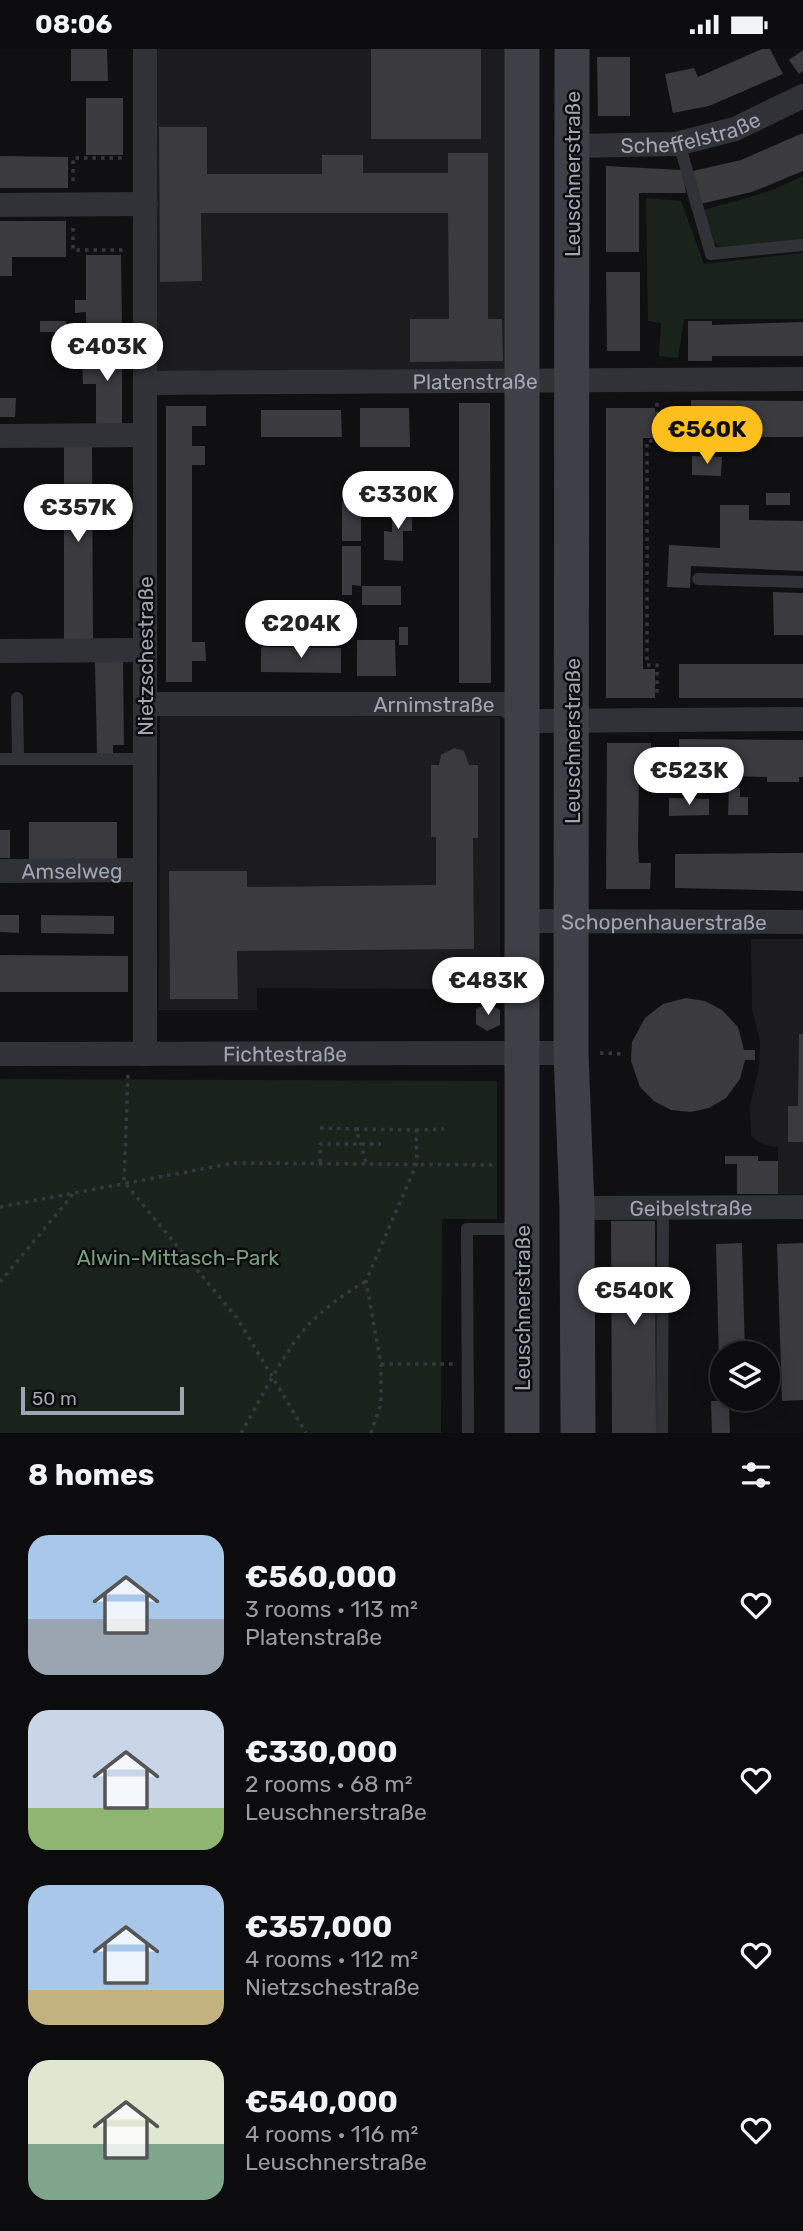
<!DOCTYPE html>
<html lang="en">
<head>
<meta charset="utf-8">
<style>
  :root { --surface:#0c0c0e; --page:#1a1a1c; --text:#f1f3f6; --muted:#9a9b9e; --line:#2c2c2e; --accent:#fcbf1e }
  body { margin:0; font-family:Rubik,sans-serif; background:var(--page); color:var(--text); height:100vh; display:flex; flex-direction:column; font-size:26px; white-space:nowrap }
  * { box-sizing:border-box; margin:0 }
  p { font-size:23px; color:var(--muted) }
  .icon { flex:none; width:38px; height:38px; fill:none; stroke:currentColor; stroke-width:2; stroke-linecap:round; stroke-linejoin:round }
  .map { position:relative; height:1384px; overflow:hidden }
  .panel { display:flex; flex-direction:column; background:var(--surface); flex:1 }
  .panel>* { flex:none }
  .controls { position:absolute; left:710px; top:1292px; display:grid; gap:14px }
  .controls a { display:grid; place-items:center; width:70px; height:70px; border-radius:50%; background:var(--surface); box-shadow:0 4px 18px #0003,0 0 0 2px var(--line); font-size:35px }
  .scale { position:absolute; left:21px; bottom:18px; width:163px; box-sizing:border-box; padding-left:7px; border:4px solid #a0a5b3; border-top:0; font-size:19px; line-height:24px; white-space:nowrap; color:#a0a5b3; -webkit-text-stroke:5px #0b0b0d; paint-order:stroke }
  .price { position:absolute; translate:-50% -60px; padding:0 16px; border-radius:24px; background:#fff; color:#222; font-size:23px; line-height:46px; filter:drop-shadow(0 2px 4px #0008) }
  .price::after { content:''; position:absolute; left:50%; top:42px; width:21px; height:16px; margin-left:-10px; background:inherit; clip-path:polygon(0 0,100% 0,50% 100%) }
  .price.selected { background:var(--accent); color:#111 }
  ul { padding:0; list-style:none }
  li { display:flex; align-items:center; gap:21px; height:175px; padding:0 28px }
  li span { display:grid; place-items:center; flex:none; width:196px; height:140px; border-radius:21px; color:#555 }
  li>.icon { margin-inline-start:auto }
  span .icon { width:84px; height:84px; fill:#fffc; stroke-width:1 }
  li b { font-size:30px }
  h2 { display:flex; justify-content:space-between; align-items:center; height:84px; padding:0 28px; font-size:30px }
  .status { display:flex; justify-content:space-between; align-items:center; height:49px; padding:0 35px; background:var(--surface); direction:ltr }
  .status svg { height:19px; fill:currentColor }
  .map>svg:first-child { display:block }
  .built { fill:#1c1c1f }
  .green { fill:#1a221c }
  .building { fill:#3a3a3f }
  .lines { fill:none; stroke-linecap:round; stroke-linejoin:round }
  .path { stroke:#37383e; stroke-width:3.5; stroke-dasharray:3.5 5; stroke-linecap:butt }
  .lane { stroke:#313237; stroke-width:12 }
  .street { stroke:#313237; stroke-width:24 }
  .secondary { stroke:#3f4047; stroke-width:35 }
  .labels { text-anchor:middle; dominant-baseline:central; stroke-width:5; stroke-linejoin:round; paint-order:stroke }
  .street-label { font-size:21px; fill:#a0a5b3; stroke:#0b0b0d }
  .park-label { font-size:21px; fill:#76a07b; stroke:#0b0b0d }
</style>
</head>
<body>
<div class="status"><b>08:06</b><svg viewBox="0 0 49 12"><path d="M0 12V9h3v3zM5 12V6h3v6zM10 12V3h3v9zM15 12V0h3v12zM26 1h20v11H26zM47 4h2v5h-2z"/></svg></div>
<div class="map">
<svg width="803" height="1384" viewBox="0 0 803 1384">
  <rect width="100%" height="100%" fill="#101012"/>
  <!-- built -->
  <path class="built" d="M152,0H518L520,322L154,328Z
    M160,666L500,668V940L257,939V961H159Z
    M751,890H803V1145H778V1098L764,1096L751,1087L750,1057L759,1020L760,992L752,960Z"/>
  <!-- green -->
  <path class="green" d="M803,127V191L720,198L713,193L704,161L770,142Z
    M646,149L681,152L704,215L803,204V270H684L678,309L659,307L661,274L648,272Z
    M0,1030L497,1032V1170H442L441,1384H0Z"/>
  <!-- building -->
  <path class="building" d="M71,0H107L108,32H71Z
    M371,0H481V90H371Z
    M762,0H770L783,25L709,57L673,64L665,25L694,19L698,28Z
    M803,1V22L799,25L789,11Z
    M597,8H630V67H598Z
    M86,49H123V106H86Z
    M159,78H207V125H322V106H363V124H448V104H488V270H502L503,312L410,313V270H449L448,164H201L202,232L160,233Z
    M803,84V122L752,143L700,155L693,122L741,111Z
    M0,107L68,108V139H0Z
    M606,117L682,121L686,144H639V203H606Z
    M0,172H66V208H12V227H0Z
    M86,206H121L122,276H86V263L75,264V251H86Z
    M606,223H640V302H607Z
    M40,272H66L67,283H40Z
    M688,272H712V276L803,273V307H712V312H688Z
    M95,295H122V375H96V335H83L82,315H95Z
    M0,349H16L15,368H0Z
    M691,351L803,352V388H756V397L743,396V388L691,385Z
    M459,354H490L491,634H459Z
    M166,357H206V377H192V397H205V416H192V593H205L206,612H192V633H166Z
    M360,359H409L410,398H360Z
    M606,359H655V389H643V620H655V649H606Z
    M261,361H341L342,388H261Z
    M64,394H92L93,594H64Z
    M692,407L722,408L721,427L692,426Z
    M362,433H391V452L362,451Z
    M766,444H790V456H766Z
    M342,453H361V492H342Z
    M392,454H412V482H403V512L384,511V482L392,483Z
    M720,456H749V471L803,472V522L691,517L690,539L667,538L669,496L720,499Z
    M342,497H361V537L352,536V546H342Z
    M362,537H401V556H362Z
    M773,543L803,544V586H774Z
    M399,578H408V596H399Z
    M357,591H395L396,627H357Z
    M261,598L341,599V624L261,623Z
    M95,613H123L124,696H113V706H97Z
    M679,615H803V649H679Z
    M679,690L803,691V728H799V733H767V728L732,727V732L679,727Z
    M607,694H651V721H639L638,797L639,814H651L650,840H606Z
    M454,699L464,702L469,716H478V789H473L474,900L237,902L238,950H170L169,822H247V838L436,836V788H431V716H439L441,706Z
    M729,738L740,739V748H748V766H728Z
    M669,749L709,750V766L669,767Z
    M29,773H117V811H29Z
    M0,781H10V809H0Z
    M803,804V842L675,839V805Z
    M0,866H19V884L0,883Z
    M41,866L114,867V885L41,884Z
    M0,906L128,907V943H0Z
    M686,949L705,952L722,961L738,978L744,1001H755V1011H745L740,1030L726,1049L709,1059L691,1063L671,1061L654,1052L640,1038L631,1012L632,993L645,969L663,955Z
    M488,954L500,961V976L487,982L476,975V960Z
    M799,985H803V1093H788V1057H798Z
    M725,1107H758V1112H778V1145H737V1115H725Z
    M611,1172H655L656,1384H612Z
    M742,1194L745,1304H723V1349L741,1352H729L730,1384H712L711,1352H720L716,1195Z
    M803,1194V1351L782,1352L777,1195Z"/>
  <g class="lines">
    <!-- path -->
    <path class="path" d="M73,132V109H123
      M73,179V201H124
      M657,354V392H647V616H657V648
      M600,1004L623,1005
      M128,1026L124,1133L237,1269L306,1384
      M320,1079L356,1080
      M416,1081L444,1080
      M320,1113V1095H381
      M366,1113L356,1080L416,1081L417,1114L366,1232L381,1315V1354L371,1384
      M0,1158L234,1114L494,1116
      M0,1233L74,1144
      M381,1315H453
      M241,1384C262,1348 282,1305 310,1274C327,1257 346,1244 366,1232"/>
    <!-- lane -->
    <path class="lane" d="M679,94L711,205L803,196
      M698,530L803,533
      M17,649L18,710
      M0,710H145
      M468,1384L467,1180H519
      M662,1384L663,1158"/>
    <!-- street -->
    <g class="street">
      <path id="s1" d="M573,97L676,95L735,80L803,47"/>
      <path d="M0,156L146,155"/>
      <path id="s2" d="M146,334L803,330"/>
      <path d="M0,387L145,386"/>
      <path d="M0,602L144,601"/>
      <path id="s3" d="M145,655H503L537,672L803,670"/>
      <path id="s4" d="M0,822L144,821"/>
      <path id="s5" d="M524,872L803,873"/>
      <path id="s6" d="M0,1005L571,1004"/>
      <path d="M145,1005V0"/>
      <path id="s7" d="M577,1159L803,1158"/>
    </g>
    <!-- secondary -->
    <path class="secondary" d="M572,0L571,1004L577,1159L578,1384
      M522,1384V0"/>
  </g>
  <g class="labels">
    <!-- street labels -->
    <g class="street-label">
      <text stroke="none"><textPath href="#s1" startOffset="119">Scheffelstraße</textPath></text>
      <text transform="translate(572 125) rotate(-90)">Leuschnerstraße</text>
      <text stroke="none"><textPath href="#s2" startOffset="329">Platenstraße</textPath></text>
      <text transform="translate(145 607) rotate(-90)">Nietzschestraße</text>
      <text stroke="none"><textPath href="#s3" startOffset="289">Arnimstraße</textPath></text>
      <text transform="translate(572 692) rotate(-90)">Leuschnerstraße</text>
      <text stroke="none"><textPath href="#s4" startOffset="72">Amselweg</textPath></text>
      <text stroke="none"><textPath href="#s5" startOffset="140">Schopenhauerstraße</textPath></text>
      <text stroke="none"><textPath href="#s6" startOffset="285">Fichtestraße</textPath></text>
      <text stroke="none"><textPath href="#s7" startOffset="114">Geibelstraße</textPath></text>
      <text transform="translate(522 1259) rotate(-90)">Leuschnerstraße</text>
    </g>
    <!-- park labels -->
    <g class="park-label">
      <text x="178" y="1208">Alwin-Mittasch-Park</text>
    </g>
  </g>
</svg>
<div class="controls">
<a><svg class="icon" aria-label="layers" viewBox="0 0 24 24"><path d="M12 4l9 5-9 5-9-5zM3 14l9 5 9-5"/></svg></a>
</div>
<div class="scale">50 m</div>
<b class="price" style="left:107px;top:334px">€403K</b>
<b class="price selected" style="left:707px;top:417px">€560K</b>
<b class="price" style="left:398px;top:482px">€330K</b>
<b class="price" style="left:78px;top:495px">€357K</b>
<b class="price" style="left:301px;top:611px">€204K</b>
<b class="price" style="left:689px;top:758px">€523K</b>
<b class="price" style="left:488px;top:968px">€483K</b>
<b class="price" style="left:634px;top:1278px">€540K</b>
</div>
<section class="panel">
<h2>8 homes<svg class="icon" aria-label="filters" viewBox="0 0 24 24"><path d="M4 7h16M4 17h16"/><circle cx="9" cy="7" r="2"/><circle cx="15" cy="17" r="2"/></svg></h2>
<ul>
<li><span style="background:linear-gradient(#a9c7e8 60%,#9aa5b1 0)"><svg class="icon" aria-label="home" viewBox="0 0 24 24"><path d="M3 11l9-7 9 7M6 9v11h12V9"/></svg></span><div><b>€560,000</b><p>3 rooms · 113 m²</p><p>Platenstraße</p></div><svg class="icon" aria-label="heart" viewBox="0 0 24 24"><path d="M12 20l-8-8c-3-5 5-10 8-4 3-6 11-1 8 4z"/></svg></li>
<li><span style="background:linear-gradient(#c9d6e8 70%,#8fb573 0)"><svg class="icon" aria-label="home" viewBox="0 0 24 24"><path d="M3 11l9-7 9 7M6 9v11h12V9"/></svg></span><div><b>€330,000</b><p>2 rooms · 68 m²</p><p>Leuschnerstraße</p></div><svg class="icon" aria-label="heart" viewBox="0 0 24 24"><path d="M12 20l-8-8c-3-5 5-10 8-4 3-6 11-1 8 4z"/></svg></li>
<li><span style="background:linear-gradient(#a9c7e8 75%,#c2b280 0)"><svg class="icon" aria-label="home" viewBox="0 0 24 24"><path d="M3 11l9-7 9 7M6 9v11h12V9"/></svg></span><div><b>€357,000</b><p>4 rooms · 112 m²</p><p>Nietzschestraße</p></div><svg class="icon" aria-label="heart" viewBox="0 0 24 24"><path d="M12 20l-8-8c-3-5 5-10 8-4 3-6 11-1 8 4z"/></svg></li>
<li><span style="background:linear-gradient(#dfe7d0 60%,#7fa58c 0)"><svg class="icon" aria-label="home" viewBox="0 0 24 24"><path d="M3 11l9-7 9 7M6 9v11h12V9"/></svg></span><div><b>€540,000</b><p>4 rooms · 116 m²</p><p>Leuschnerstraße</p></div><svg class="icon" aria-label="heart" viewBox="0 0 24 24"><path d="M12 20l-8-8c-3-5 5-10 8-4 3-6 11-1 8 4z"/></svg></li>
</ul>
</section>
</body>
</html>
